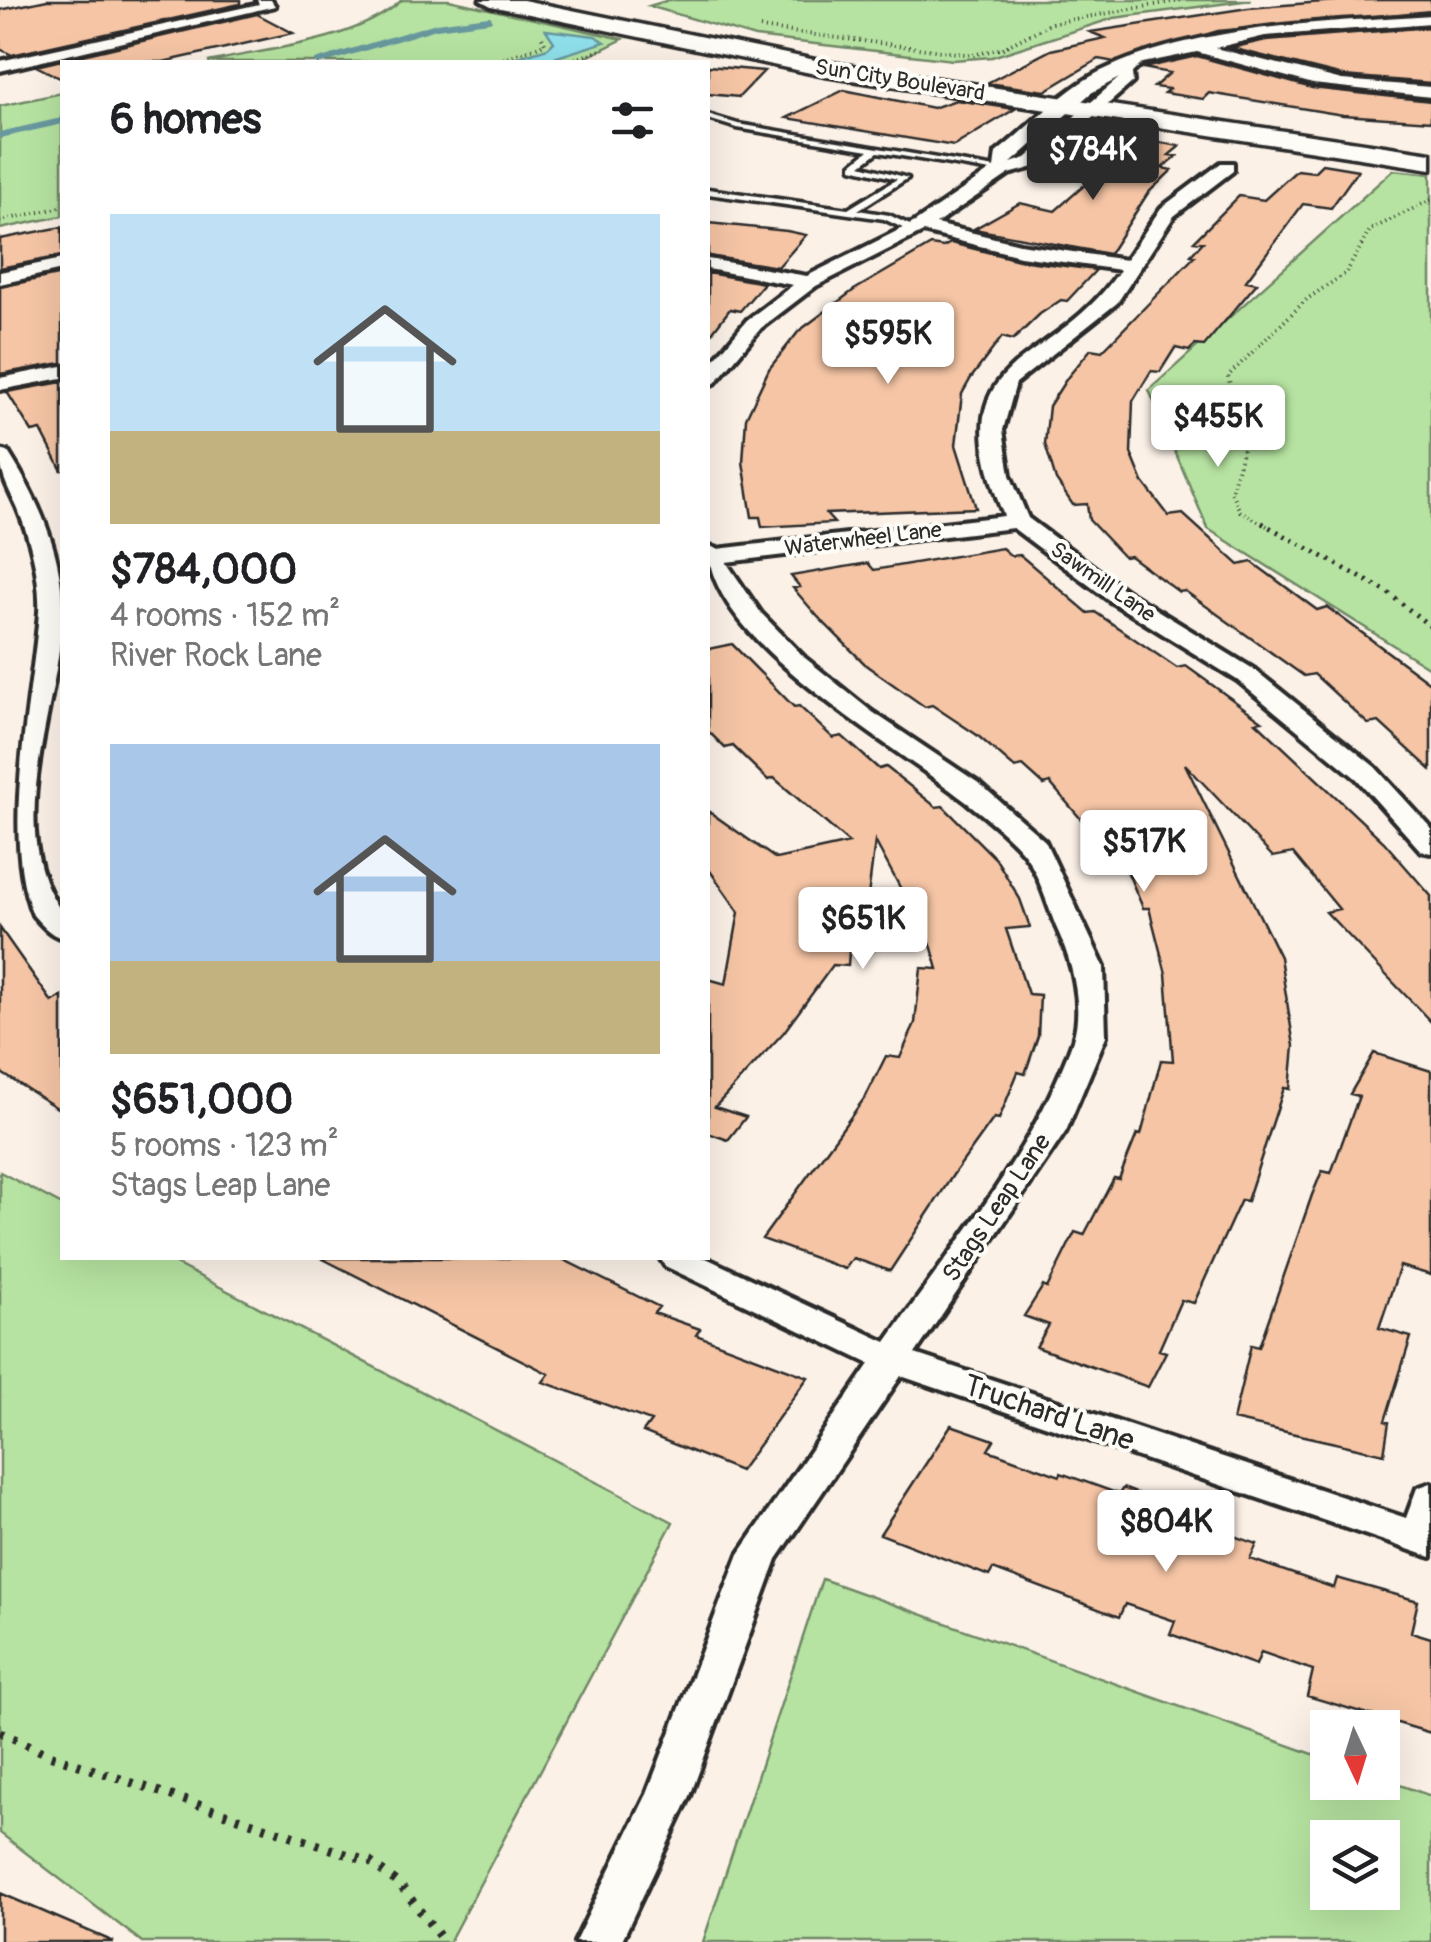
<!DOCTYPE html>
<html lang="en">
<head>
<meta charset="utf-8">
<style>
  :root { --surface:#fff; --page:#f6f6f6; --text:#202124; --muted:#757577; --accent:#2b2b2b }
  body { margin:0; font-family:Pangolin,sans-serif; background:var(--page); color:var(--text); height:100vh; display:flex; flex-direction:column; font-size:38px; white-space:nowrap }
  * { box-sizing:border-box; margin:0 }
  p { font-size:32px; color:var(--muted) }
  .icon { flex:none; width:55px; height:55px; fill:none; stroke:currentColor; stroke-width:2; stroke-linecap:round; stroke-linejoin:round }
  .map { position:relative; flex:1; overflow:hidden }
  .sheet { position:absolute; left:60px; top:60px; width:650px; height:1200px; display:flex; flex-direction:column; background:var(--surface); border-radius:0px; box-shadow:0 10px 40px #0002 }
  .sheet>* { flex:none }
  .needle { width:65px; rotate:176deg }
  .controls { position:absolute; left:1310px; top:1710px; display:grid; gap:20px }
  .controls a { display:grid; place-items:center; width:90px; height:90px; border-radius:0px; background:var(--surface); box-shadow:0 10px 40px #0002; font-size:50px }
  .price { position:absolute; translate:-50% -85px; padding:0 22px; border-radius:10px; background:#fff; color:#222; font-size:32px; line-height:65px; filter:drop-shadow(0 2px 5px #0008) }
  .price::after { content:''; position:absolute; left:50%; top:60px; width:30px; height:22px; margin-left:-15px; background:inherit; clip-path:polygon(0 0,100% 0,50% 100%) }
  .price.on { background:var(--accent); color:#fff }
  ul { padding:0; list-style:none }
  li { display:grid; align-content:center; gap:20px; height:530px; padding:0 50px }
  li span { display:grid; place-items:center; height:310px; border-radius:0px; color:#555 }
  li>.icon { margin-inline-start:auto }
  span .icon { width:180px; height:180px; fill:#fffc; stroke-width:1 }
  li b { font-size:42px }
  h2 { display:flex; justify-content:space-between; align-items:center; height:120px; padding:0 50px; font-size:42px }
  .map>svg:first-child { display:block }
  .green { fill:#b6e3a1; stroke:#708766; stroke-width:2.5; fill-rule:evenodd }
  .water { fill:#8fe0eb; stroke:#67989e; stroke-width:2.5 }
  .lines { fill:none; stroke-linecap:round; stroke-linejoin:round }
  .stream { stroke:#67989e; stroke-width:6 }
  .building { fill:#f5c5a5; stroke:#2b2b2b; stroke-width:2.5 }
  .lane-casing { stroke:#2b2b2b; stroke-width:7 }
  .street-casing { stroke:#2b2b2b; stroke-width:8 }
  .secondary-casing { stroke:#2b2b2b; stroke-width:7 }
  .path-far2 { stroke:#2b2b2b; stroke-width:4; stroke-dasharray:1 4; stroke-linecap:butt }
  .path-far1 { stroke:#2b2b2b; stroke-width:5; stroke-dasharray:2.5 6; stroke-linecap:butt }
  .path { stroke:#2b2b2b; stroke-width:9; stroke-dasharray:4 10; stroke-linecap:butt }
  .lane { fill:#fdfcf7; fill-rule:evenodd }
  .street { fill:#fdfcf7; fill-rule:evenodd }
  .secondary { fill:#fdfcf7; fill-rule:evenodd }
  .labels { text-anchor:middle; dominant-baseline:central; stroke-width:8; stroke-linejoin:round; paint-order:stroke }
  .far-street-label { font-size:22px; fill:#2b2b2b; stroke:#fdfcf7 }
  .street-label { font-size:25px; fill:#2b2b2b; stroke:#fdfcf7 }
  .near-street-label { font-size:30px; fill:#2b2b2b; stroke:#fdfcf7 }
</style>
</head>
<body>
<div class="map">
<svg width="1431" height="1942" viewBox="0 0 1431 1942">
  <rect width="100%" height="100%" fill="#fbf1e7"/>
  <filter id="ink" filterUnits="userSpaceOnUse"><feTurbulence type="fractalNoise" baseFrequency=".01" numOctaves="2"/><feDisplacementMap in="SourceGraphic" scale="20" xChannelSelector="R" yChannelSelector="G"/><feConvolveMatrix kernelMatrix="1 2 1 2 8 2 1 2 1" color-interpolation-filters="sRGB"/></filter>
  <g filter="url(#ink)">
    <!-- green -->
    <path class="green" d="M402,0H449L623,39L577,62H208C270,48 356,42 402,0Z
      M669,0H1251L1114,18L992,57L953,60L755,37L649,6Z
      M62,93V216L0,229V106Z
      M1393,170L1431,174V669L1208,529L1149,390Z
      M0,1172L62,1205V1258H164L673,1522L449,1942H142L0,1833Z
      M822,1579L1327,1759L1328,1782H1382L1383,1779L1431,1796V1942H703ZM1328,1838H1382V1892H1328Z"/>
    <!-- water -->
    <path class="water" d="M546,30L595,36L605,42L541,62H502L548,48L554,42Z"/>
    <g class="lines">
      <!-- stream -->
      <path class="stream" d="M318,62L436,26L489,19
        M0,135L62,121"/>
    </g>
    <!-- building -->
    <path class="building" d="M47,0H240V4L12,55L0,49V10Z
      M1348,0H1431V11L1218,31L1114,62L1099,59L1045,91L987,83L1051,50L1105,38L1090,32L1248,8Z
      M257,14L293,33L163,62H62V79L36,66Z
      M1431,27V83L1343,76L1231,48L1266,40Z
      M1197,56L1312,88L1431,101V121L1343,115L1209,93L1203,99L1164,93L1169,89L1154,87L1170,73L1143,68Z
      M708,66L764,71L739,97L708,94Z
      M844,90L933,108L956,100L1015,109L954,146L787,118Z
      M1137,139L1180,146L1169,155L1177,156L1162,168L1172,170L1148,193L1109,254L974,229L1020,203L1055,211Z
      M1322,164L1358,170L1331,208L1303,204L1246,281L1257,283L1204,346L1195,345L1189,351L1175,348L1160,372L1151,371L1133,401L1131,453L1143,482L1169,516L1183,514L1239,565L1252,562L1317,610L1327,607L1431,684V770L1379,722L1368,724L1314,674L1304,676L1185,591L1179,592L1130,556L1124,557L1089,520L1087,504L1073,505L1056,480L1045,444L1049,406L1067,378L1091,349L1102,351L1195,256L1191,255L1203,242L1194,241L1239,196L1264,200L1297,170L1314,172Z
      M708,223L787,231L806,235L778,267L708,256Z
      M62,227V256L0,268V239Z
      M951,243L1019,260L1096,270L1067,301L1061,300L1040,314L1013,340L1002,337L971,378L962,394L956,445L976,508L826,514L834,523L762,527L760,517H752L743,462L746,418L769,369L799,331L854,290L931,245L943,247Z
      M708,273L764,283L740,311L730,309L708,338Z
      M62,274V363L0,374V287Z
      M62,382V471L41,430L32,432L7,392Z
      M1002,548L1011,556L1020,555L1088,613L1095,612L1177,668L1186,666L1262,721L1256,722L1384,842L1431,896V1022L1326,912L1339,909L1293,853L1273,857L1185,764L1280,957L1294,1046L1290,1089L1284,1088L1247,1201L1241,1200L1194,1303L1181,1300L1159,1350L1166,1352L1148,1387L1036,1347L1049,1325L1024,1316L1043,1286L1047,1288L1075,1232L1084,1235L1114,1178L1119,1179L1137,1134L1141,1135L1161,1060L1173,1061L1166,974L1149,908H1143L1122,859L1116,860L1050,783L1044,785L1023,766L1015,768L977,735L932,705L925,707L867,666L818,617L793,588L800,587L791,576L868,563L874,570Z
      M732,644L794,707L799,706L833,738L842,736L879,769L886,767L936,807L943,806L996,859L1020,899L1030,927L1006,929L1028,994L1040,995L1038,1036L1025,1074L1018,1072L999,1119L994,1118L953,1175L890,1271L853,1258L845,1269L762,1239L866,1096L886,1056L900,1058L915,1023L921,968L938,969L919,903L909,904L875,841L861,952L849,951L848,966L833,965L784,1032L715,1107L746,1117L728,1140L708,1133V979L726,984L739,912L708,868V811L776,859L849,843L774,778L768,780L733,746L725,748L708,731V649Z
      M0,928L52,1002L62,996V1111L0,1072Z
      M1374,1053L1431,1071V1275L1400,1266L1379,1328L1411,1337L1385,1421L1389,1422L1384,1454L1233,1420L1251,1345L1259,1347L1312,1195L1322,1171L1331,1173L1359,1096L1350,1094Z
      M321,1258H560L659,1307L654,1313L700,1329L696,1335L808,1377L740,1471L643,1432L651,1421L543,1382L549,1374Z
      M951,1425L994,1440L988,1450L1060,1476L1061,1473L1119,1494L1123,1488L1173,1507L1170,1514L1257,1544L1250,1559L1334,1588L1337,1578L1418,1601L1411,1632L1431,1638V1733L1307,1696L1313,1670L1261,1652L1256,1665L1170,1634L1175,1621L1125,1604L1119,1617L993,1569L989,1576L880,1534Z
      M0,1893L114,1942H0Z"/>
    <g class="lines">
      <!-- lane casing -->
      <g class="lane-casing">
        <path id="lane" d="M708,115L738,124L1007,170L1003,173L878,152L861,165L908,178L858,210L889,215L916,228V232L913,233L884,219L708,194V189L848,209L897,179L852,168V164L869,150L737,128L708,119Z"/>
      </g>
      <!-- street casing -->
      <g class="street-casing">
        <path id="street" d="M257,0H271L275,6L0,71V61L255,5L259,4Z
          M1431,15V23L1265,36L1215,48L1342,80L1431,87V97L1313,84L1197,52L1143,63L1132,73L1133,82L1038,166L1009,174L936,224L1020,244L1126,260L1161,208L1221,163H1233V171L1174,216L1117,303L1016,383L1003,430L1010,475L1028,518L1126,591L1255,670L1375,767L1431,828V853L1421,851L1357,779L1237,680L1110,601L1013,528L726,562L761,613L805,658L871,711L980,784L1045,841L1104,967L1106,1036L1066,1131L915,1354L1406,1518L1417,1488L1431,1483V1557L901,1376L777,1559L690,1796L621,1942H575L646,1796L739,1554L870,1364L665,1266L660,1258H706L886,1342C953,1246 1034,1152 1073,1040C1084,1006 1072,962 1058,931C1047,906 1038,868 1020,849C949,769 708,657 708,545L717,549L1004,516C936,346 1050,375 1120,270L1020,256L923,232L816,286L761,328L715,383L708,385V367L747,320L793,285L708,269V259L807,276L915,222L994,168L996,153C1028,128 1062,91 1099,72C1198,24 1322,23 1431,15ZM1119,78L1026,158L1011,163L1091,93Z
          M62,259V270L0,284V272Z
          M62,366V378L0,390V378Z
          M0,450L8,452C38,499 63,553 62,610C62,704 0,826 62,912V938C49,934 42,925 33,915C0,833 32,703 39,612C41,579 30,538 17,507C7,485 0,475 0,450Z"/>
      </g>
      <!-- secondary casing -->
      <g class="secondary-casing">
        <path id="secondary" d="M480,0H523L825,62L1431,153V169L825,76L491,6Z"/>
      </g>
      <!-- path-far2 -->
      <path class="path-far2" d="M760,28L973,55L1003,48L1052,23L1183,0
        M494,62L540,46L545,43L542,37
        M566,62L604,49
        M0,221L62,207
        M1267,526L1240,511L1231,492L1244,445L1228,376L1307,299L1346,273L1370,230L1431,200"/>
      <!-- path-far1 -->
      <path class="path-far1" d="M1262,523L1387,592L1431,627"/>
      <!-- path -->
      <path class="path" d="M0,1732L49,1755L370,1862L400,1885L444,1942"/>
      <!-- lane -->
      <use href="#lane" class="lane"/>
      <!-- street -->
      <use href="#street" class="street"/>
      <!-- secondary -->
      <use href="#secondary" class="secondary"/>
    </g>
  </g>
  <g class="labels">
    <!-- far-street labels -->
    <g class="far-street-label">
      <text transform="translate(900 80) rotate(9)">Sun City Boulevard</text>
      <text transform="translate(863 539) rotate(-7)">Waterwheel Lane</text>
      <text transform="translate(1103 582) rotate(35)">Sawmill Lane</text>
    </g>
    <!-- street labels -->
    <g class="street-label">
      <text transform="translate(997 1208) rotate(-56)">Stags Leap Lane</text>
    </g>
    <!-- near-street labels -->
    <g class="near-street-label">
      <text transform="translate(1049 1413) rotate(19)">Truchard Lane</text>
    </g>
  </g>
</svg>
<div class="controls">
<a><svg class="needle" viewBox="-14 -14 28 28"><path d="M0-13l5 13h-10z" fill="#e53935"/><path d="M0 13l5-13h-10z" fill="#757577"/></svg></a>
<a><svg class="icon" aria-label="layers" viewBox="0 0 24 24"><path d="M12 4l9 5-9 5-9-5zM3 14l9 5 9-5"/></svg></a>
</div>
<b class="price on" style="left:1093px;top:203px">$784K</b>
<b class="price" style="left:888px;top:387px">$595K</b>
<b class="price" style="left:1218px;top:470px">$455K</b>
<b class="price" style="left:1144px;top:895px">$517K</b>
<b class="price" style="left:863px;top:972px">$651K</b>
<b class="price" style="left:1166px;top:1575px">$804K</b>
<section class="sheet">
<h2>6 homes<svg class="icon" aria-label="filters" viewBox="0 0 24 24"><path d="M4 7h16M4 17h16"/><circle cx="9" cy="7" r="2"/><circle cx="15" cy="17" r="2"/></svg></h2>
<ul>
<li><span style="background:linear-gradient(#bfe0f5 70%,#c2b280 0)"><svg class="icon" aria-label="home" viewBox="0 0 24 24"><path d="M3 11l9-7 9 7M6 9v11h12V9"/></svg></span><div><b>$784,000</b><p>4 rooms · 152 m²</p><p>River Rock Lane</p></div></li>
<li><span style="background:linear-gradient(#a9c7e8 70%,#c2b280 0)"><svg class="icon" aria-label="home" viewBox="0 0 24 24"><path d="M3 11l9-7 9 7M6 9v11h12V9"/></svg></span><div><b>$651,000</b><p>5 rooms · 123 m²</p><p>Stags Leap Lane</p></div></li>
</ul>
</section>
</div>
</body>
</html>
